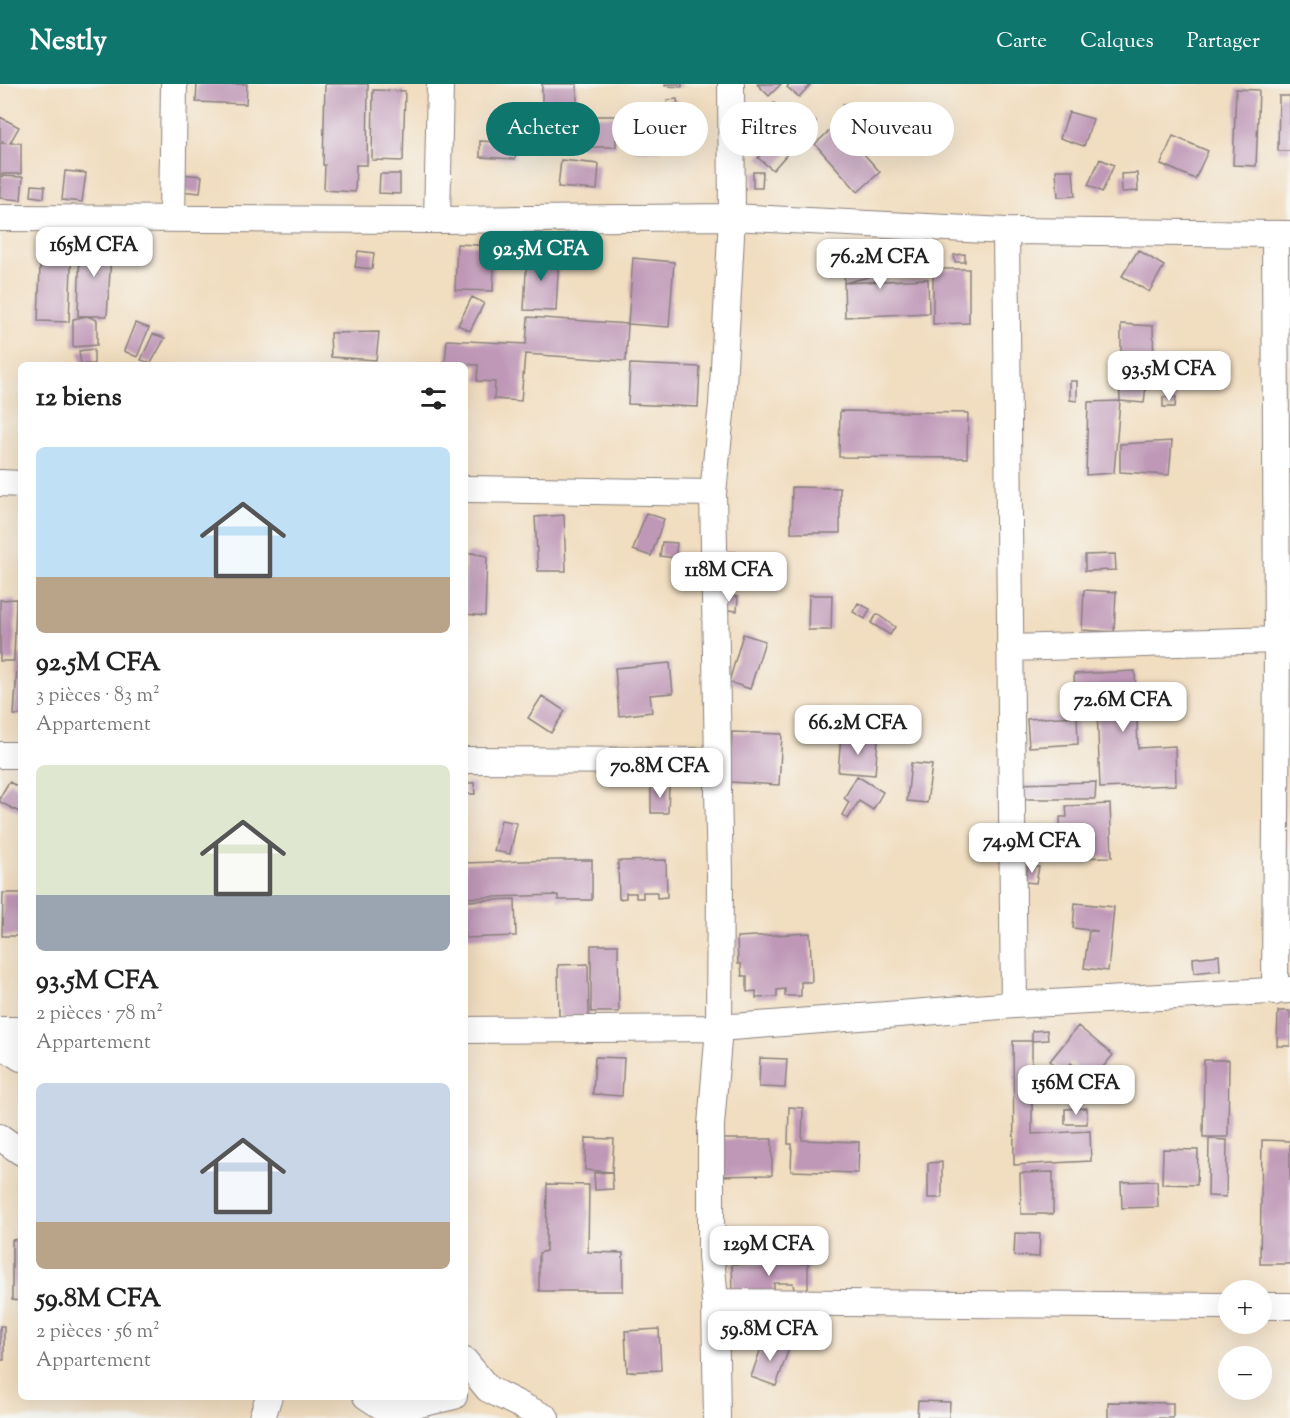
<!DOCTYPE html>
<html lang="fr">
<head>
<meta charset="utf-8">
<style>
  :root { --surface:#fff; --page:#f6f6f6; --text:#222; --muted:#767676; --accent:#0f766e }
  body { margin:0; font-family:"Sorts Mill Goudy",serif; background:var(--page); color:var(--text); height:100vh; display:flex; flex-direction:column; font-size:22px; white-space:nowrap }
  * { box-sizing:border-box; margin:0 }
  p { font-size:20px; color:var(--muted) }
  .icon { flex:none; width:33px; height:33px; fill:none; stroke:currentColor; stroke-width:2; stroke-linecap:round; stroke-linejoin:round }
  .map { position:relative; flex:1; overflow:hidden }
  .drawer { position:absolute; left:18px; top:278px; width:450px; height:1038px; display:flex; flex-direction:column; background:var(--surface); border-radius:9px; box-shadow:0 6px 24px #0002 }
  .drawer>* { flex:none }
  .guide { position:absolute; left:486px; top:18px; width:570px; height:54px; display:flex; gap:12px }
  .buttons { position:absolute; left:1218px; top:1196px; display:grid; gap:12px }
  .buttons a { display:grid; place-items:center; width:54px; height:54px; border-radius:50%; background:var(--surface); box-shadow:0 6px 24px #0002; font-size:30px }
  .price { position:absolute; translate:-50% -51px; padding:0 14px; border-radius:12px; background:#fff; color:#222; font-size:20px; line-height:39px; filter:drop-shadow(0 2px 3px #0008) }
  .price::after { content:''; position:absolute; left:50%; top:36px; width:18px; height:14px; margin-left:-9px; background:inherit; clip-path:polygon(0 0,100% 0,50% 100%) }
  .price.selected { background:var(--accent); color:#fff }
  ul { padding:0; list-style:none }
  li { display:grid; align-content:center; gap:12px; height:318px; padding:0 18px }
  li span { display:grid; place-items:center; height:186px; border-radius:9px; color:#555 }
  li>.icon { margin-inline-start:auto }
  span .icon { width:108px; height:108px; fill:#fffc; stroke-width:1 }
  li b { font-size:26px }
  h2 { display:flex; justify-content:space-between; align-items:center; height:72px; padding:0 18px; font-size:26px }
  .tag { padding:0 21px; border-radius:27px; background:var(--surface); box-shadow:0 6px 24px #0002; font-size:21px; line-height:54px }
  .tag.selected { background:var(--accent); color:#fff }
  header { display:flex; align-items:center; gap:36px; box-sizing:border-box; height:84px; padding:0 30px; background:var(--accent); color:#fff }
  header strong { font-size:28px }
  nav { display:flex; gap:33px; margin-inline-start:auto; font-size:21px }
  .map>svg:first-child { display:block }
  .building { fill:#bf98b7 }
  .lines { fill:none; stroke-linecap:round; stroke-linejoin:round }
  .minor-casing { stroke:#8a807d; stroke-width:28 }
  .minor { stroke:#fff; stroke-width:26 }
</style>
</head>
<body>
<header>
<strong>Nestly</strong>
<nav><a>Carte</a><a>Calques</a><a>Partager</a></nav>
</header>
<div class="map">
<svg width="1290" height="1334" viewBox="0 0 1290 1334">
  <rect width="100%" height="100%" fill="#f6f6f2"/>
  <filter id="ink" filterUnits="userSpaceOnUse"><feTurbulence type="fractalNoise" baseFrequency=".0167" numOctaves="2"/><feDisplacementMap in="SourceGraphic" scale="12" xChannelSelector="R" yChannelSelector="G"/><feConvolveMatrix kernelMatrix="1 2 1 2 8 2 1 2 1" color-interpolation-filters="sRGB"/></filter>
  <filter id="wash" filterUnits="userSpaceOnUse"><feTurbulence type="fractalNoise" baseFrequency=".008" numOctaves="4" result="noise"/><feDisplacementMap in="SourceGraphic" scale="24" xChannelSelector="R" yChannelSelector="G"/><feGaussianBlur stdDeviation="1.35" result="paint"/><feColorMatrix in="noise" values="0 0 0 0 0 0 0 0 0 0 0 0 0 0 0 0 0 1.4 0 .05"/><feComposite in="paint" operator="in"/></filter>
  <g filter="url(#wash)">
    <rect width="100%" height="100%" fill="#f1ddbf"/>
    <g id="blocks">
      <!-- building -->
      <path class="building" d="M197,0H247L246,20L196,18Z
        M325,0H368L367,81H356L355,108L324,106L325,81H323Z
        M542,0H577V32H616V63H565L566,32H563V58L542,59Z
        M665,0H682V3L665,2Z
        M757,0H781L769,12Z
        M789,0H811L799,13L787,3Z
        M1236,5L1259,6L1256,82L1233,81Z
        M373,6L405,7L403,77L372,76Z
        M1279,12H1290V67H1278Z
        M677,15L679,29L669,30L667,16Z
        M774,19L786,27L764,58L753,50Z
        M843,20L901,22V48L842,45Z
        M630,21L662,23L661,67L633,66L634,46H629Z
        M801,24L816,37L773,86L758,74Z
        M1069,28L1093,35L1084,62L1060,54Z
        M0,33L19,43L10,59H21V90H0V59H5L0,56Z
        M837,40L880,88L858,108L815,60Z
        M1173,52L1208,67L1195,95L1161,80Z
        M480,57L516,59L515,75L480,73Z
        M1100,75L1114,81L1102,108L1088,101Z
        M561,76L599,80L597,106L558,103Z
        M1056,86H1073L1075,112L1058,113Z
        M65,87L86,89L82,118L62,116Z
        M753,88H763L762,104H753Z
        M1137,89L1138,107L1122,108L1121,90Z
        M180,90L202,92L200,109L179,107Z
        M380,90H400V110L379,109Z
        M0,92L23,93L21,116L0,114Z
        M32,101L45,102L44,114L31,112Z
        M41,156H72L69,238L38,237Z
        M80,157L112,158L107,232H78Z
        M457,160L495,162L493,207L455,206Z
        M846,163L871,164L869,193L844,199L928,195L929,229L845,233L844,199Z
        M1138,166L1164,182L1149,208L1122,192Z
        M358,167L374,169L372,185L355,183Z
        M527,169L559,171L556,227L524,226Z
        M965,170V178H955L954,171Z
        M633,174L674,178L669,243L628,240L626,277L525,270L521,317L494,315L495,298L477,297L478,281L445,279L447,256L526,260L528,233L628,240Z
        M933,185H969V239L933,240Z
        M472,213L484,219L470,247L458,241Z
        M87,232L97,236V261L73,263V235Z
        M135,239L149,244L137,273L124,267Z
        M1121,240L1153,242L1154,283L1121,284Z
        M379,248L376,276L331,273L330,249Z
        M153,250L165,254L151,279L141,276Z
        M94,265V280H81L79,267Z
        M630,280L700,283L698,323L628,320Z
        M1119,288L1147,292L1144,319L1120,317Z
        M1070,297H1077V317L1070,316Z
        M1163,313H1176L1175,323H1163Z
        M1120,317L1114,389L1086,391L1088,318Z
        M840,327L968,329L967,374L839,373Z
        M1172,357L1169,391L1120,388V360Z
        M792,403L840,404V449H791Z
        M646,429L664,435L651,472L633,466Z
        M564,431L566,487H538L535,433Z
        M662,458L677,459L675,474L660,472Z
        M736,468L737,489L720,491L718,469Z
        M472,469L487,472L485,532L465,530V470Z
        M1115,470L1116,486L1085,487V471Z
        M1084,506L1116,508L1114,548L1082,546Z
        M721,510L738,513L737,527L719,525Z
        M809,511H832L831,546H808Z
        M16,515L14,577H0V516Z
        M858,519L870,525L865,535L853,528Z
        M877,530L895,543L890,551L871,539Z
        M743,550L765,557L750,605L729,598Z
        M18,570H21V631H14Z
        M670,579L673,609L650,611L652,628L619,632L615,584Z
        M1135,587L1138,664L1175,662L1176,701L1100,704L1097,623L1076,624L1074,590Z
        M542,612L565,627L551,649L528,634Z
        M1077,632L1078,660L1029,663L1027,635Z
        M732,648L782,650L779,701L730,698Z
        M841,652L878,655L875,691L838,688Z
        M911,679L932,681L927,719L907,717Z
        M857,692L883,708L873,726L859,717L848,735L842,731L849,718L844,714Z
        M9,698L21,704V729L0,718V713Z
        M1096,698L1095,715H1015L1014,700Z
        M465,699H474L475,710H465Z
        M651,700L669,701L668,729H651Z
        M1110,720L1112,773L1068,774V758L1061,759L1060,733H1067L1066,722Z
        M501,736L517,739L510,770L494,767Z
        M1027 758a12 12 0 1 1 24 0a12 12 0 1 1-24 0Z
        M557,776H592V816H558V811L465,814V779Z
        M666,776L667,813L657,814V808H643V814H636V809H626V814L619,815L618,777Z
        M1028,782L1039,783L1036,799L1025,798Z
        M3,809H21V852H2Z
        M515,815L516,852L465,854V817Z
        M1075,819L1114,823L1108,887L1084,884L1089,847H1098L1073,844Z
        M810,849L812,898H801V912H785V905L777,906V913L756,914V907L747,908V892H742L741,880H738L737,853Z
        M591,861H618L619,928H591Z
        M1219,871L1220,886L1194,889L1193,874Z
        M588,880L589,933H559L558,881Z
        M1278,927H1290V962H1277Z
        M1078,942L1113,971L1092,996L1071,979L1064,988L1050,977Z
        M1047,946L1048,956L1032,957V947Z
        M1013,957H1032V1050L1090,1047L1091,1077L1014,1081Z
        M595,973L624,974L622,1012L593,1010Z
        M760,974L787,975L785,1004L759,1003Z
        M1204,976H1229L1228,1053H1203Z
        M1085,1005L1086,1016H1073V1007Z
        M789,1023L803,1024L802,1056L859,1058L858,1089L791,1087L792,1060H788Z
        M1087,1024V1040H1065V1025Z
        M586,1054L614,1055L612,1088L613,1105L595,1106L594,1089L612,1088L585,1086Z
        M715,1055H772V1091L715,1092Z
        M1209,1055L1227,1056L1226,1113L1208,1112Z
        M1262,1056L1290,1057V1180H1260Z
        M1163,1065L1198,1066L1197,1101L1162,1100Z
        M942,1078V1114H928V1079Z
        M1053,1088V1130H1021L1020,1089Z
        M1157,1097L1158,1123L1122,1124L1121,1098Z
        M547,1100L589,1101L588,1168L623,1169V1207H539V1169L546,1167Z
        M1015,1149L1040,1150L1039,1173L1014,1172Z
        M21,1155V1217L12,1216V1156Z
        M808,1179V1207H794L793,1199H774V1208L733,1209L732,1180Z
        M768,1237L764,1255L738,1256V1238Z
        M0,1242H4V1276H0Z
        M659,1245L661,1286L627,1288L625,1247Z
        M764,1255L789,1264L776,1302L751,1293Z
        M918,1317L950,1318L949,1334H917Z
        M1108,1318L1173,1319V1334H1108Z"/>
    </g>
  </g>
  <g filter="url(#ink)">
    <use href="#blocks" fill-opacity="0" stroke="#8a807d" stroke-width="1.5"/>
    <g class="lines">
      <!-- minor casing -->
      <g class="minor-casing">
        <path id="minor" d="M0,134L437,136L732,133L1006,147L1290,150
          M172,135L174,0
          M437,136L440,0
          M1006,147L1014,921
          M0,399L21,400
          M465,405L713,409
          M1010,564L1277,556
          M0,671H21
          M465,676L718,677
          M1275,908L1277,556L1275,150
          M0,946H21
          M465,946L719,944L1014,921L1290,906
          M0,960L21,974
          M0,1053L21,1068
          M715,1218L1228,1222
          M1262,1222H1290
          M465,1277L488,1305L546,1334
          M366,1312L389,1327L454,1312
          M262,1334L269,1312
          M717,1334L715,1218L711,1172V1041L719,944L720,791L718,706V677L713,409L722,320L732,133L731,0"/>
      </g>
      <!-- minor -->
      <use href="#minor" class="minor"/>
    </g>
  </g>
</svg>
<div class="buttons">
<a>+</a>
<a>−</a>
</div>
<b class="price" style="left:94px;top:194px">165M CFA</b>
<b class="price selected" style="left:541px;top:198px">92.5M CFA</b>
<b class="price" style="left:880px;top:206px">76.2M CFA</b>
<b class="price" style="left:1169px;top:318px">93.5M CFA</b>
<b class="price" style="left:729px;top:519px">118M CFA</b>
<b class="price" style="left:1123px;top:649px">72.6M CFA</b>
<b class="price" style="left:858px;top:672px">66.2M CFA</b>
<b class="price" style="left:660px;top:715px">70.8M CFA</b>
<b class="price" style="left:1032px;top:790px">74.9M CFA</b>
<b class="price" style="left:1076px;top:1032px">156M CFA</b>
<b class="price" style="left:769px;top:1193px">129M CFA</b>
<b class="price" style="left:770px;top:1278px">59.8M CFA</b>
<div class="guide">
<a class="tag selected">Acheter</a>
<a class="tag">Louer</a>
<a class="tag">Filtres</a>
<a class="tag">Nouveau</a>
</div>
<section class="drawer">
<h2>12 biens<svg class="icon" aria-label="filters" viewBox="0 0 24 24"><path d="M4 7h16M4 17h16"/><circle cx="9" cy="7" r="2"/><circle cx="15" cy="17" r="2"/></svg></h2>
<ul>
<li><span style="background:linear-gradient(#bfe0f5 70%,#b9a48a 0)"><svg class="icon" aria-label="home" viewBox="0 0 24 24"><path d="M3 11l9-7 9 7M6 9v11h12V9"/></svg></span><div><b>92.5M CFA</b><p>3 pièces · 83 m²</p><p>Appartement</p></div></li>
<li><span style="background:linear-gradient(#dfe7d0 70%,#9aa5b1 0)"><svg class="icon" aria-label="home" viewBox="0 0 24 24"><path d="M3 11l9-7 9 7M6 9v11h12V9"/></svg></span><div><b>93.5M CFA</b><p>2 pièces · 78 m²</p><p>Appartement</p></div></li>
<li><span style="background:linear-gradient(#c9d6e8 75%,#b9a48a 0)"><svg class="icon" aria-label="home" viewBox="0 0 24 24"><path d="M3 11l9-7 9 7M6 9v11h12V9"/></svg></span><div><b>59.8M CFA</b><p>2 pièces · 56 m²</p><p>Appartement</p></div></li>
</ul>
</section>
</div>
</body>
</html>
